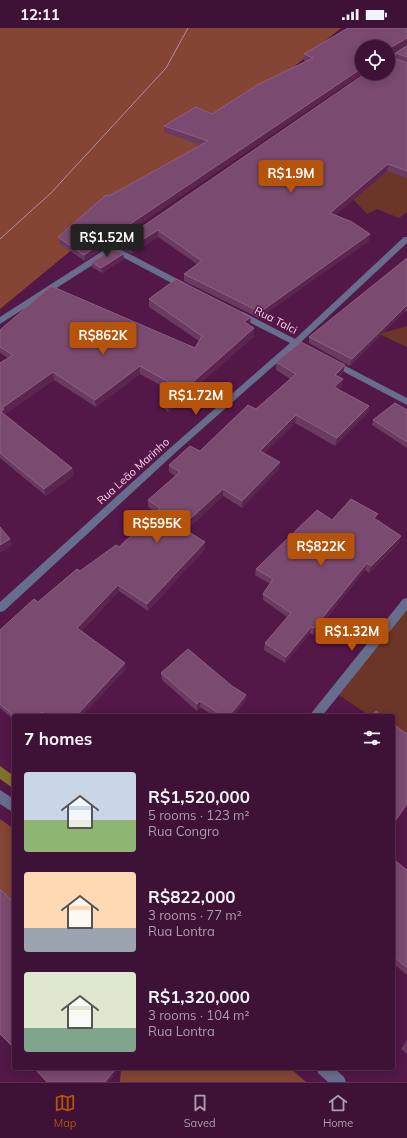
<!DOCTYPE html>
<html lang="en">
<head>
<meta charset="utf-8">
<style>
  :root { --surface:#3e1136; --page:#451a3e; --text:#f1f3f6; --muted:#ad9dad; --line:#573151; --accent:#b45309 }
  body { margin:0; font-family:Mulish,sans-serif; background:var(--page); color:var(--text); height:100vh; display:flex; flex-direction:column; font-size:15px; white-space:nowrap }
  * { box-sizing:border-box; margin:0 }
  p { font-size:13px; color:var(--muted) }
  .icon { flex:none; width:22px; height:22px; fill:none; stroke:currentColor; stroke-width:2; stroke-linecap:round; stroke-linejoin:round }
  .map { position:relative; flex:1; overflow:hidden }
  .side { position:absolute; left:12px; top:686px; width:383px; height:356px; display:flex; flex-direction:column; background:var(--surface); border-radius:4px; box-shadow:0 2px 10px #0003,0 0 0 1px var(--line) }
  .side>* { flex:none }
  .fabs { position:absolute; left:355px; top:12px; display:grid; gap:8px }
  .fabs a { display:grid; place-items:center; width:40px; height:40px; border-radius:50%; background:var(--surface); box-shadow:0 2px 10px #0003,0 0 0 1px var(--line); font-size:20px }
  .price { position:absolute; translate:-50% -34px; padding:0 9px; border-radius:4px; background:var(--accent); color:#fff; font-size:13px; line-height:26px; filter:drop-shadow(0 1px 2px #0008) }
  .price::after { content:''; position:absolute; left:50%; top:24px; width:12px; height:9px; margin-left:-6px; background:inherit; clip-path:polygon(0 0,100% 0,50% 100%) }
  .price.selected { background:#222; color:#fff }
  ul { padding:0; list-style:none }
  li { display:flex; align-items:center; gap:12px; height:100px; padding:0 12px }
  li span { display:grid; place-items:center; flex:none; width:112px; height:80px; border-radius:4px; color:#555 }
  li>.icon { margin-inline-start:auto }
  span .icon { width:48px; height:48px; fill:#fffc; stroke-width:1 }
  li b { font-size:17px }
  h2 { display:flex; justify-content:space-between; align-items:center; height:48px; padding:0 12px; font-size:17px }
  .status { display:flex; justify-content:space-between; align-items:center; height:28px; padding:0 20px; background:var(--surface); direction:ltr }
  .status svg { height:11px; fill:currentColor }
  .tabs { display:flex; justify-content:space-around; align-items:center; height:56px; border-top:1px solid var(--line); background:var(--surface); font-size:11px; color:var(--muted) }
  .tabs a { display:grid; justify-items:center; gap:2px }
  .tabs .selected { color:var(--accent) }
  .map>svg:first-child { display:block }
  .green { fill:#6b3628 }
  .forest { fill:#844534 }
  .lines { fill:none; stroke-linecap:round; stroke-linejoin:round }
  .stream { fill:#82712b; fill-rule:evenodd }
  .minor { fill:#676d8c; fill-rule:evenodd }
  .tram { stroke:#b98bae; stroke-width:1 }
  .wall { fill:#6b3a61 }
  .shaded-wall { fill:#5b2550 }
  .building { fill:#7a4a70; stroke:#8e6084 }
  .labels { text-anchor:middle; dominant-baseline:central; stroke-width:3; stroke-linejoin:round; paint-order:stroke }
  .street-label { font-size:11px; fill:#f8d3ee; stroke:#531748 }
</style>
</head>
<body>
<div class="status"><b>12:11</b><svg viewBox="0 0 49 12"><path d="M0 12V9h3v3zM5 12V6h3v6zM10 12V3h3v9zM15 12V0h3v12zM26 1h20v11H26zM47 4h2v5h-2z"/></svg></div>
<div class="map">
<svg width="407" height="1054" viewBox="0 0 407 1054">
  <rect width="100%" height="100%" fill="#531748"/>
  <!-- green -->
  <path class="green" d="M407,120V184L399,190L377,181L367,186L352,170Z
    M407,298V319L379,306Z
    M407,579V716L393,705V688H370L339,667L373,615Z"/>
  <!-- forest -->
  <path class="forest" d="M0,0H341L0,281Z
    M0,791L14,801V875L0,862Z
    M121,1040H290L306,1054H120Z"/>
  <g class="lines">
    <!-- stream -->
    <path class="stream" d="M0,738L14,748V761L0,751Z"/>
    <!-- minor -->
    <path class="minor" d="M407,17V22L388,34V29Z
      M129,206H135L136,208L118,220L189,257V261H183L113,224L0,296V289Z
      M404,209H407V215L301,314L304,317L303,319L296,318L175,425L4,583L0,584V574L169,421L290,315L237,288V284H243L295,311Z
      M332,331L407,370V377L329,336L328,334L329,332Z
      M407,570V582L322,688H309L403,571Z
      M0,762L14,771V785L0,776Z
      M316,1040H334L344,1049L346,1054H328L318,1045Z"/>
    <!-- tram -->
    <path class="tram" d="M0,211L51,165L166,40L188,0"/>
  </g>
  <!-- wall -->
  <path class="wall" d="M348,0H407V16L388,27V19H362V45H363L85,233L60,216L58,209L106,167L109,168L200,117L164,104V98L196,79L212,86L257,57L306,34L304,33V26Z
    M407,18V150L387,143L335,187L369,213L259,290L184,253V246L197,236L158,209L132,226L121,221L120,214L396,31V25Z
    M407,230V284L405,283L350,338L309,315V309Z
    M124,231L102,245L92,239V234Z
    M149,271L250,296L249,297L254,308L168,384L165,381V374L171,363L140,346L96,379L54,352L5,386L6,387L72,440L74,447L46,468L0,430V335L8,330L0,325V302L195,320L199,313L149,279Z
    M276,334L343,345L339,349L342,358L338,362L369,378L368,385L335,418L295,395L264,425L280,434L279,441L242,480L223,468L186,502L205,514V521L148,583L119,563L82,603L126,641L82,688H14V692L0,680V602L80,543L119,519L156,484L148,479V472L175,448L169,444V437L200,423L256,381L290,351L276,342Z
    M407,382V420L372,397L373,392Z
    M376,491L401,508L399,515L369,545L365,542L313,607L310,605L285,635L264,622L265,615L287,589L263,572V566L270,556L255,547L256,541L332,492Z
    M161,645L232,658L246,667L245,673L234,688H214L200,679L197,683L162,652Z
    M393,831L407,842V947L393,935Z
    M407,1012V1026L401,1021Z"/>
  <!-- shaded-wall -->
  <path class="shaded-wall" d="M407,10V16L388,27V21Z
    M362,40V45H363L85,233L84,227Z
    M388,136L387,143L330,192V185Z
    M158,202V209L132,226L131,219Z
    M370,206L369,213L259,290L260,284Z
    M123,226L124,231L102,245L101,240Z
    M407,277L405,283L350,338L352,331Z
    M251,289L250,296L243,301L244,294Z
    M254,300V308L168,384V376Z
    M345,337L343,345L334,354L335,347Z
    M140,338V346L96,379L95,372Z
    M53,344L54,352L5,386L6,389L1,384L2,380Z
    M343,351L342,358L333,367L334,359Z
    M369,378L368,385L335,418L337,410Z
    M296,387L295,395L260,430V423Z
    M280,434L279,441L242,480V473Z
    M72,440L74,447L46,468L44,461Z
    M223,461V468L181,506V499Z
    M401,508L399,515L369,545L371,538Z
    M10,511L12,518L0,525V517Z
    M205,514V521L148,583L147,576Z
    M367,535L365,542L313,607L314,600Z
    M118,557L119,563L79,606L77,600Z
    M311,599L310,605L285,635L286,629Z
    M125,635L126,641L82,688H76Z
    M246,667L245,673L234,688H229Z
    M200,673V679L197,683V676Z
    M42,684L44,688H39Z
    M407,776V777L393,798V796Z
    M116,1040H120L109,1054H105Z"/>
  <!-- building -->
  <path class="building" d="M348,0H407V10L388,21V23V19H362V40L84,227L58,209L106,167L109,168L208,113L164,98L196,79L212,86L257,57L313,30L304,26Z
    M407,18V29L396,25Z
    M388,28L407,35V143L388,136L330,185L352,194L370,206L260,284L184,246L202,233L158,202L131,219L120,214L366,45H388Z
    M113,221L123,226L101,240L92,234Z
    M407,230V277L352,331L309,309Z
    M176,251L251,289L244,294L254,300L168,376L165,374L174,357L140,338L95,372L53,344L2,380L4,381L1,384L72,440L44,461L0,425V335L13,327L0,319V302L51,258L195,320L202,308L149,271Z
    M301,314L345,337L335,347L343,351L334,359L369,378L337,410L296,387L260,423L280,434L242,473L223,461L181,499L205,514L147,576L118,557L77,600L125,635L76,688H47L42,684L39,688H14L0,676V602L34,571L38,574L77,541L80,543L116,517L119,519L160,480L148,472L180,444L169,437L190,418L200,423L248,377L256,381L296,346L276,334Z
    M395,375L407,382V414L373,392Z
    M351,471L378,486L374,490L401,508L371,538L367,535L314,600L311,599L286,629L265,615L291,585L263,566L273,551L256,541L317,482L332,492Z
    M0,499L10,511L0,517Z
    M188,621L232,658L246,667L229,688H223L200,673L197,676L161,645Z
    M376,683L383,688H372Z
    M393,696L407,706V776L393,796Z
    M393,831L407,842V940L393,928Z
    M0,861L14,875V1020L0,1006Z
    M34,1040H116L105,1054H47Z"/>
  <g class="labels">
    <!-- street labels -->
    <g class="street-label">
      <text transform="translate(276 292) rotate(27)">Rua Talci</text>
      <text transform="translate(133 443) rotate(-42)">Rua Leão Marinho</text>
    </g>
  </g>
</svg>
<div class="fabs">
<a><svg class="icon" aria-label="locate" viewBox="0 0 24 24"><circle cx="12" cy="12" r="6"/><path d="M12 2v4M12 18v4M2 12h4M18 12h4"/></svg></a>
</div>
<b class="price" style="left:291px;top:166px">R$1.9M</b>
<b class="price selected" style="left:107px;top:230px">R$1.52M</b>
<b class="price" style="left:103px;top:328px">R$862K</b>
<b class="price" style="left:196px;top:388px">R$1.72M</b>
<b class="price" style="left:157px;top:516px">R$595K</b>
<b class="price" style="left:321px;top:539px">R$822K</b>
<b class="price" style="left:352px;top:624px">R$1.32M</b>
<section class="side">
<h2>7 homes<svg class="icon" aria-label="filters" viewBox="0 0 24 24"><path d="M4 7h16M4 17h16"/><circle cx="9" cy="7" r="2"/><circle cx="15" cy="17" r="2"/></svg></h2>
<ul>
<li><span style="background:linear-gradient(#c9d6e8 60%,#8fb573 0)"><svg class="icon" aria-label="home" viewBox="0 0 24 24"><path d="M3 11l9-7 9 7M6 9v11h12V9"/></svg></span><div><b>R$1,520,000</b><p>5 rooms · 123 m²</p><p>Rua Congro</p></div></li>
<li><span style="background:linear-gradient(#ffd9b3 70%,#9aa5b1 0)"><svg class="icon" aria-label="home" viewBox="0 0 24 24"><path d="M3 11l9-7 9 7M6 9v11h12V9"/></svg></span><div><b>R$822,000</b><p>3 rooms · 77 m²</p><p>Rua Lontra</p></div></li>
<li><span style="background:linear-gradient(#dfe7d0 70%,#7fa58c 0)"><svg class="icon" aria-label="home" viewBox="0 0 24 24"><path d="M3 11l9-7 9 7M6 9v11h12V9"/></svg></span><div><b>R$1,320,000</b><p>3 rooms · 104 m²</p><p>Rua Lontra</p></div></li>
</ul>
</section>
</div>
<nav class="tabs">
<a class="selected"><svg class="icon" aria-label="map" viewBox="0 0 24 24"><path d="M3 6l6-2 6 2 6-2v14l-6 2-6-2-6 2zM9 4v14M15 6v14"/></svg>Map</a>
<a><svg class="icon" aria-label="saved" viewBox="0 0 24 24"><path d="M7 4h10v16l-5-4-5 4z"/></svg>Saved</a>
<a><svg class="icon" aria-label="home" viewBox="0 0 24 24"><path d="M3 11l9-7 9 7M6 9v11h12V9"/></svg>Home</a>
</nav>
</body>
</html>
